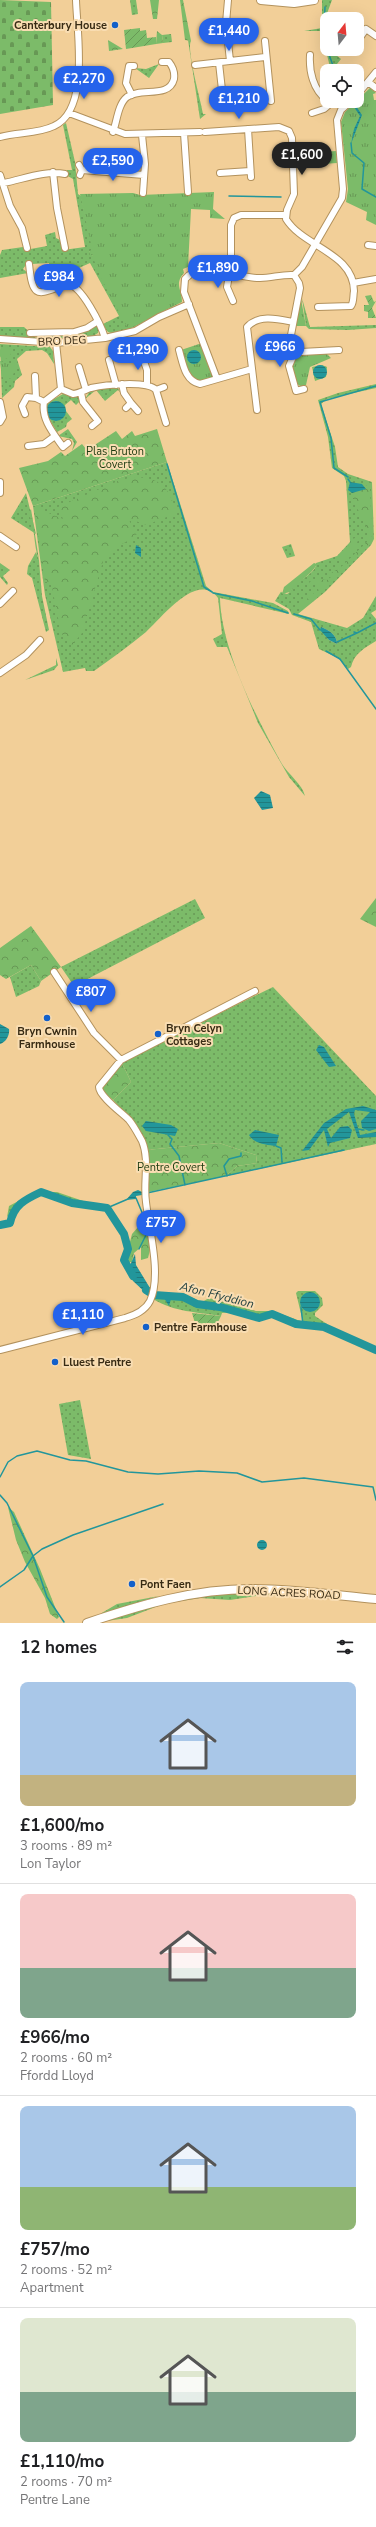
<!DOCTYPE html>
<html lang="en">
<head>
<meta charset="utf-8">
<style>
  :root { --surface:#fff; --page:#f2f2f2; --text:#202124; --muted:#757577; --line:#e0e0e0; --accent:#2563eb }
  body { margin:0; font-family:"Nunito Sans",sans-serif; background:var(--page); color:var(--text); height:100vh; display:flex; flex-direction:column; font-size:15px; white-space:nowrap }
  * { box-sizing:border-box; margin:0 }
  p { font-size:13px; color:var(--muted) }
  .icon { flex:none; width:22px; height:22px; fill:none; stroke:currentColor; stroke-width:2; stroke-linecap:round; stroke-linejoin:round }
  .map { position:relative; height:1623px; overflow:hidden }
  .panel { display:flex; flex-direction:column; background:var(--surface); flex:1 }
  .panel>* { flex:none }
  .needle { width:26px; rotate:16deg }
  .buttons { position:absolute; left:320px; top:12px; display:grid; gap:8px }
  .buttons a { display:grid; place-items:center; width:44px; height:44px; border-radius:8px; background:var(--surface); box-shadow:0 4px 16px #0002; font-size:20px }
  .price { position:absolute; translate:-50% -34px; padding:0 9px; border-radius:14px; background:var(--accent); color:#fff; font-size:13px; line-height:26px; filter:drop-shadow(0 1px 2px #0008) }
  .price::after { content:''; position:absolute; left:50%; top:24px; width:12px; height:9px; margin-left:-6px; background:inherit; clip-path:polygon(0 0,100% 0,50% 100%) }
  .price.selected { background:#222; color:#fff }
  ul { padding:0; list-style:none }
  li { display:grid; align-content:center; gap:8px; height:212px; padding:0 20px }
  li+li { border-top:1px solid var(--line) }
  li span { display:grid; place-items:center; height:124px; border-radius:8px; color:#555 }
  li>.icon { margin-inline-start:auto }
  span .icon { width:72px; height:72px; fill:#fffc; stroke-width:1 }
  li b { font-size:17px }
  h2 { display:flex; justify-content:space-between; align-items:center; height:48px; padding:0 20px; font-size:17px }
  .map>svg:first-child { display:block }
  .grass { fill:url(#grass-dots); fill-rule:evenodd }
  .forest { fill:url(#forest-crowns) }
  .cemetery { fill:url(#cemetery-stones) }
  .park { fill:url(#park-tufts) }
  .garden { fill:url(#garden-furrows) }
  .pitch { fill:#7cbb69 }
  .water { fill:url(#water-rules) }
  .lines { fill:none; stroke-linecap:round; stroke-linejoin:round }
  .stream { stroke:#22969b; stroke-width:1.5 }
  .river { stroke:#22969b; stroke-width:8 }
  .minor-casing { stroke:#b3925d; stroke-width:8 }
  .major-casing { stroke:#b3925d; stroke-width:10 }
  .minor { stroke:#fff; stroke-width:6 }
  .major { stroke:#fff; stroke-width:8 }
  .poi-dot { fill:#1360ca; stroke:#f9ddb2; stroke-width:1.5 }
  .labels { text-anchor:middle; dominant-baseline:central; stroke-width:4; stroke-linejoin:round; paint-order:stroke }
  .poi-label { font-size:11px; font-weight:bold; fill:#382b14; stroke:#f9ddb2; text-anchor:start }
  .street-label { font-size:11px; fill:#382b14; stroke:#f9ddb2 }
  .park-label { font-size:11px; fill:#1b3a10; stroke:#f9ddb2 }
  .water-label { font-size:12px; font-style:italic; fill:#1b3c3d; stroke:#f9ddb2 }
</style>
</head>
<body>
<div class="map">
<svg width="376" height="1623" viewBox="0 0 376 1623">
  <defs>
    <pattern id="grass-dots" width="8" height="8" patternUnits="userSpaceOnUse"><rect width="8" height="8" fill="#7cbb69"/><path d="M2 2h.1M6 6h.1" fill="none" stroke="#679855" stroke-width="1.8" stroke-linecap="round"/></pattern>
    <pattern id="forest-crowns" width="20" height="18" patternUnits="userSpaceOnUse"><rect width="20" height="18" fill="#7cbb69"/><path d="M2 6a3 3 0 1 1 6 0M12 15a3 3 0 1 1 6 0" fill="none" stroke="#679855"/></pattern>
    <pattern id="cemetery-stones" width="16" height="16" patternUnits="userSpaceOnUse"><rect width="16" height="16" fill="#7cbb69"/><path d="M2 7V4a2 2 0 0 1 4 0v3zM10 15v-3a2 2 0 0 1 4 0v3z" fill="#679855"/></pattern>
    <pattern id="park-tufts" width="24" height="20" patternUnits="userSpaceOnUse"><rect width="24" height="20" fill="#7cbb69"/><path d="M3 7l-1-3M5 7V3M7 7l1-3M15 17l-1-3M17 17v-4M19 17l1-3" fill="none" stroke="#679855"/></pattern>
    <pattern id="garden-furrows" width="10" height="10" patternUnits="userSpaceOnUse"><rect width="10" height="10" fill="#7cbb69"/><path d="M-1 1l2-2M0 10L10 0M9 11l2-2" fill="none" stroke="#679855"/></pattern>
    <pattern id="water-rules" width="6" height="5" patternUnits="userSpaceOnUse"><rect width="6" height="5" fill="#22969b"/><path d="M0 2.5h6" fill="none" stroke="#1f7b7d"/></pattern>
  </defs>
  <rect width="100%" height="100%" fill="#f2cf98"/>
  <!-- grass -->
  <path class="grass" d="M130,0H136L138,14L132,15Z
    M322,0H332L325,19L327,49H333L336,55L341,59L337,64L341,71H331L321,31H304L322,28Z
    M171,34L172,42L163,43L162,35Z
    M188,40L191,41C186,49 201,101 203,114H206L200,119Z
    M159,64L149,78L135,68L146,69Z
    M66,123L75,162L78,194L81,196L93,250L89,252L153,316C145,322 118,337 108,332C106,330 104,326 103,324L119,316L90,263L70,272L69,270L50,269L49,263L32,264V262H28L23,269L28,273L0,278V255L2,250L23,247L25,250L47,246L45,235L55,232L56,238L62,241L63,250L85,247L73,179L66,175L67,170H72L63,125Z
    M302,298L310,327L376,325V328L348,330L309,329L306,326Z
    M94,325L99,328L98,333L93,336L35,340L0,336V327H24L36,338L38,335H51Z
    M0,344L50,347L53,351L54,364L47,353L42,350L26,351L17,359L22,375L15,381L14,387L2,398Z
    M322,365L327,367L326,377L315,381L312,367Z
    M376,384V388L327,399L321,404L335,447L338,467L348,474L372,482L374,539L371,545L325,592L298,614L347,628L363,618L376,596V610L371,613L376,619V641C365,648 354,653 351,667L348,669L338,658L319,649L311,622L292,615L289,609L275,601L282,590L281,592L287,594C291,592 291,588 295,585C301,579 317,572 316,563L337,556L350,542L346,481L344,476L332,468L328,437L318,400L338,393ZM321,627C329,630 337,635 337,644L329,640Z
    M117,387L121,393L118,390L105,401L96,390L85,399L90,391Z
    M63,394L78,396L81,400L76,405L71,400L65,405L66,411L72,419L67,423L66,427L57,432L45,412L47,403Z
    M68,429L77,442L72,451L74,443L72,439L58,436Z
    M167,462L206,586L213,592L273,603L288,611L289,614L220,598C221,649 257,719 282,764C288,774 303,785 305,796L289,777L258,723L227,647H217L213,639L222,634L218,598C197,570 160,620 146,632C129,646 111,659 94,671H86L85,668L63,672L45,595L33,506Z
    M26,493L36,534L11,518Z
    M291,544L295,556L287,558L282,547Z
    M36,552L39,560L42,596L49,630L46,632L32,578L27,574L28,566Z
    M0,563L10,570L3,576L8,583L7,585L0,577Z
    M56,658L58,665L54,670L25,680L56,665Z
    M195,899L205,918L74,986L61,967Z
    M31,965L41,981L39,986L16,997L10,977Z
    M273,987L376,1096V1144L226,1176L237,1166L257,1163L256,1155L219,1143L146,1150L139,1129L113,1100L131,1082L122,1063L124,1060Z
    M50,1192H57L89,1203L72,1202Z
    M24,1198L7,1217L9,1206Z
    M298,1291H315L322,1298L323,1305L315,1313V1316L327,1324L325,1329L302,1326L274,1315L258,1319L234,1312L222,1313L221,1316C197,1312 174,1312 153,1299L155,1294H184L202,1302L209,1298L256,1311H273L303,1322L296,1293Z
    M80,1400L91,1459L68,1455L59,1404Z
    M247,1592L291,1594V1596L263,1595L230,1600L200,1598L169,1603L179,1599Z
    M159,1596L100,1614L117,1604Z
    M166,1603L127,1618L93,1623Z"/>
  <!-- forest -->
  <path class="forest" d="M150,0H159L157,19H153Z
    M180,0H183L191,41L185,40Z
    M157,31L162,35L163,43L156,44Z
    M108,40L123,49L109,51Z
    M157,429L167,462L33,506L19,468L48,461L61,452L65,456L82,444L87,450L116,431L122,439L132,431L135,436Z
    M133,477C163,478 168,487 177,513L146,525L128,518L137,536L116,547L104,558L82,633L72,645L61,633L51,582H45L34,507L63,519L58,507L118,481Z
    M362,484L369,486L370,489L372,534L370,543L301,609L300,605L321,587L318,583L312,585L309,582L317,579L327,580L331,577V573L341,567L367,542C372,522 354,512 352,493L364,490V486Z
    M31,509L39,560C33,545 36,528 28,513Z
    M354,538L358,540C355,549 349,560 338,560Z
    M314,563L317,564C311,576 297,581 290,592L282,594L284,587Z
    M376,898V927L360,919Z
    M31,926L61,967L41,981L31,965L6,979L0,975V948Z
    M122,1063L131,1082L113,1100L102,1091V1082Z
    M219,1143L256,1155L257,1163L237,1166L226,1176L148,1192L146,1150Z
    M139,1226H147V1235L152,1242L148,1258L141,1260V1247L134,1253L132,1262H128L126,1257L132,1234Z
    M8,1507L14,1512L40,1569L59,1617L57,1619L50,1614L45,1598L25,1562L16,1540Z"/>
  <!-- cemetery -->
  <path class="cemetery" d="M0,0L51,2L53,105L0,114Z"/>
  <!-- park -->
  <path class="park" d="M370,88L376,93L373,94L374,100H376V225L366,220L367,212L346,202L348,189L341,122L345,112Z
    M336,151L337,163L296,166L295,154Z
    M214,192L213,209L225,219L210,218V210L191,209L188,267L183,269L184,273C174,284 182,290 182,302L128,329L102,281L92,255H89V252L92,249L80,194L133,193L140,195Z
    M301,299L306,326H296Z
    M202,343L214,377L200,382L190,377L181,350Z
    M326,353L331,358L310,367L306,385L302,387L297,384L292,368L297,356Z
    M0,361L16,365L12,379L2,377Z"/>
  <!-- garden -->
  <path class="garden" d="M140,28V31L146,30L147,38L156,37V44L126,49L124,30Z
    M371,295L374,302L376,301L372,308L376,318H368V312L364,311V305H369L365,296Z
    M192,1313L221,1316L217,1324L197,1330Z"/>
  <!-- pitch -->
  <path class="pitch" d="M-1 353a6 6 0 1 1 12 0a6 6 0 1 1-12 0Z"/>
  <!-- water -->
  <path class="water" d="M356,106L362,115L351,144L354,129L360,116L354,107Z
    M187 357a7 7 0 1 1 14 0a7 7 0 1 1-14 0Z
    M313 372a7 7 0 1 1 14 0a7 7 0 1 1-14 0Z
    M46 411a10 10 0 1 1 20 0a10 10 0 1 1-20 0Z
    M350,482L362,484L366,489L352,493L348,490Z
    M136,545L141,548V557L135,553Z
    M321,627C329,630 337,635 337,644L329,640L320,630Z
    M261,791L270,795L273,808L262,810L254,798Z
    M0,1024L9,1029C10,1035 6,1042 0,1044Z
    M319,1045L324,1047L336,1066L329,1067L316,1050Z
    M363,1106L376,1110V1129L369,1131L362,1128L361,1121L370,1112L355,1110L354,1114L360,1135L376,1132V1137L358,1138L349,1112L327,1129L331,1138L340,1127L348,1126L352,1130L350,1138L330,1143L328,1147L324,1130L309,1150L302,1151L324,1123L346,1109Z
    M146,1121L171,1125L178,1129L175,1136L146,1131L142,1126Z
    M255,1130L279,1135L276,1146C267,1145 254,1144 249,1135Z
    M138,1190L142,1192V1195L136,1196V1199L126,1200L133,1192Z
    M135,1254L136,1265L150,1288L151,1293L148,1295L133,1281L128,1270Z
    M300 1302a10 10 0 1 1 20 0a10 10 0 1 1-20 0Z
    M178,1295L182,1297L171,1299L169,1306L164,1298L157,1296Z
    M257 1545a5 5 0 1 1 10 0a5 5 0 1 1-10 0Z"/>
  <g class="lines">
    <!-- stream -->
    <path class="stream" d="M325,7L324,30L327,48
      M327,49L335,71
      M351,143L352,153L364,163L362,189L376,197
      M229,196L281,197
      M167,464L204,587L212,592
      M348,477L334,468L331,438L320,402L376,386
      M348,479L350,482
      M213,593L252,601L288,613
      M294,614L311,619L320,630
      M354,632L357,633L376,623
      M337,642L357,633
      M326,651L340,659L376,709
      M358,1129L364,1130
      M168,1135L172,1139L170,1144L179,1156L185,1185
      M276,1146L281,1148L282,1162
      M227,1176L224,1166L229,1159L241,1156V1153
      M147,1193L344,1150
      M136,1198L146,1222
      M107,1208L128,1199
      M139,1249L148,1231
      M301,1307L303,1325
      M0,1477L8,1462L17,1456L37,1451L70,1460L86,1461L128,1472L158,1474L199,1471L237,1473L262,1482L304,1478L373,1487L376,1500
      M0,1495L7,1503L33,1556L47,1597L64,1622
      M0,1587L24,1570L33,1556L42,1549L73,1535L163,1504"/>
    <!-- river -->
    <path class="river" d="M0,1225L10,1223C14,1205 24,1200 41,1192L72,1203L107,1208L124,1234L128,1249L124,1260L133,1276
      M146,1290L154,1295L183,1297L197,1304L220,1307L259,1318L272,1314L296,1324L324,1327L376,1350"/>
    <!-- minor casing -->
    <g class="minor-casing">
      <path id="minor" d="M228,0L226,23L230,61
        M265,41L271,101
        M357,42L366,29L376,36
        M351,51L352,49
        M310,55C309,71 313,90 327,100
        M219,63L224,108
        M195,65L265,57
        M368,82L376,88
        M132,95L126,83L129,66H134
        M357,95L376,72
        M69,113L125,134L200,132
        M312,113L324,109L331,103
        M248,129L251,177
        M113,132C117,121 118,104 127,97C141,87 169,99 174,79C175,72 173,67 169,62H162
        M205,132L279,127L289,131L292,138L294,194L287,210L286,219C303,247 354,253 354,291C353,296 354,302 351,306L318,307
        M184,133L188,192
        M142,135L145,164L143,193
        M0,137C17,132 38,134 54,126C90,110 77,33 76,0
        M79,165L82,170L80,175
        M82,170L144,175
        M53,172L57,208L65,248
        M220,173L250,171
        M0,175L10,206L22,228L27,248
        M4,183C24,179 45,170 65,174
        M368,245L376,246
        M29,264C33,303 39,293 68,284C82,286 101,325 105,338
        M294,275L302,267L342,198L343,189L337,120L341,110L351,101
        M294,275L299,283L300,288L291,335L296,350L301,352L339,350
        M353,283L376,279
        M233,301L227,287L231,264V225L234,218L241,215H285
        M30,333L74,332L87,328L98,321
        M0,339L56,343L105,338L135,331L159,317L189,304
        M56,343L61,389
        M179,350C183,364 185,381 200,384L252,369
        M296,350L289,366L296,391L304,389
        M142,356L147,370V385
        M109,360L116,385
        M79,367L86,390
        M35,376L36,398
        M217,379L184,292L185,279C202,259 239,279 260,278C272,278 282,274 294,275
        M122,384L124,393L131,403L126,408
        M156,390L166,423
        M81,393L83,402L98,421L92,426
        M0,402L3,417L0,422
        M44,402L61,389L73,394C80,393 85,390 91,388C104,385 147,380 156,390L164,387
        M44,402C41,419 53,433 63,447L68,443
        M131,403L138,411
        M257,410L247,327C259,314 278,319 293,322
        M25,414L22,406L27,397L36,398L44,402
        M28,446L44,444L55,436
        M0,482V493
        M0,536L16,547
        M0,604L13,591
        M0,673L26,655L40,640
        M54,972L94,1033L121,1060
        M0,1350L125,1318C135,1315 145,1311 150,1301C162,1276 149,1229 146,1202C143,1182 150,1160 142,1141C138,1134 134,1126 129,1120C122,1113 99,1096 99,1087L121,1060L255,991"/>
    </g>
    <!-- major casing -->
    <g class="major-casing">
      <path id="major" d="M261,0L294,3L314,0
        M87,1623C140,1605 194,1589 251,1589C293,1589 334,1595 376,1599"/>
    </g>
    <!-- minor -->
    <use href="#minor" class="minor"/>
    <!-- major -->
    <use href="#major" class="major"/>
  </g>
  <!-- markers -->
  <g class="poi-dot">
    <circle cx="115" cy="25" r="4"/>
    <circle cx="47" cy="1018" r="4"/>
    <circle cx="158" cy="1034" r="4"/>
    <circle cx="146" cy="1327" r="4"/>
    <circle cx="55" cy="1362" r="4"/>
    <circle cx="132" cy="1584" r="4"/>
  </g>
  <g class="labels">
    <!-- poi labels -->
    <g class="poi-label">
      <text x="107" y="25" text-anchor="end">Canterbury House</text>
      <text x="166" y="1028">Bryn Celyn<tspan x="166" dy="13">Cottages</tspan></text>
      <text x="47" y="1031" text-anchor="middle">Bryn Cwnin<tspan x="47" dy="13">Farmhouse</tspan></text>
      <text x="154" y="1327">Pentre Farmhouse</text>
      <text x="63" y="1362">Lluest Pentre</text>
      <text x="140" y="1584">Pont Faen</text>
    </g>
    <!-- street labels -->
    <g class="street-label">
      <text transform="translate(62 341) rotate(-3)">BRO DEG</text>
      <text transform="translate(289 1593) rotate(3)">LONG ACRES ROAD</text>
    </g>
    <!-- park labels -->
    <g class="park-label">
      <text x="115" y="451">Plas Bruton<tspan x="115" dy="13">Covert</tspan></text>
      <text x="171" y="1167">Pentre Covert</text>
    </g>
    <!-- water labels -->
    <g class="water-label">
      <text transform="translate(217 1295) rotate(14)">Afon Ffyddion</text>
    </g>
  </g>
</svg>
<div class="buttons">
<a><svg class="needle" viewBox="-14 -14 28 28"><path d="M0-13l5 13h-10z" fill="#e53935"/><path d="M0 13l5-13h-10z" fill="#757577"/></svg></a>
<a><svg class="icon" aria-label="locate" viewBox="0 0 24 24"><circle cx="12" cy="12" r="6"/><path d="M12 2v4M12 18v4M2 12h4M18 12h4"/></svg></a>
</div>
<b class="price" style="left:229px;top:52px">£1,440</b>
<b class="price" style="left:84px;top:100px">£2,270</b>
<b class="price" style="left:239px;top:120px">£1,210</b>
<b class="price selected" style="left:302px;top:176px">£1,600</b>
<b class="price" style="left:113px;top:182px">£2,590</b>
<b class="price" style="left:218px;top:289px">£1,890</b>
<b class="price" style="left:59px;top:298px">£984</b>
<b class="price" style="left:280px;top:368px">£966</b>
<b class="price" style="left:138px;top:371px">£1,290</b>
<b class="price" style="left:91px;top:1013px">£807</b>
<b class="price" style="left:161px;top:1244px">£757</b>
<b class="price" style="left:83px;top:1336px">£1,110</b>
</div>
<section class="panel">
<h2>12 homes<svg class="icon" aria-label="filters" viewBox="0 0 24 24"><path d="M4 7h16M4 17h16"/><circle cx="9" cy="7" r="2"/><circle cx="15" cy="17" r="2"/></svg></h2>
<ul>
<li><span style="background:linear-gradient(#a9c7e8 75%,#c2b280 0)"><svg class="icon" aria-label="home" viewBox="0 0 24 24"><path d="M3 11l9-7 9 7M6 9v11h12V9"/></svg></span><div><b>£1,600/mo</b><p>3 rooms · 89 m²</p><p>Lon Taylor</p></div></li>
<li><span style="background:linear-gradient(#f6c9c9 60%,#7fa58c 0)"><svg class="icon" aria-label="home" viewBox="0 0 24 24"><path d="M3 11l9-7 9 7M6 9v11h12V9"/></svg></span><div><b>£966/mo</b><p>2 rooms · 60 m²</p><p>Ffordd Lloyd</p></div></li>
<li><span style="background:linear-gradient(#a9c7e8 65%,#8fb573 0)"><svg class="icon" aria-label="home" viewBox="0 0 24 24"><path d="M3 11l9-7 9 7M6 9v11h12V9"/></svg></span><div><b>£757/mo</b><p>2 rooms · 52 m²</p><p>Apartment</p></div></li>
<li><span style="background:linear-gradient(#dfe7d0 60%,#7fa58c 0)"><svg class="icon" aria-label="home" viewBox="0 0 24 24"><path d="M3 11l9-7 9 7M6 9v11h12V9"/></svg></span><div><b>£1,110/mo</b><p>2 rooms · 70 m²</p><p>Pentre Lane</p></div></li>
</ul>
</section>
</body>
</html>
